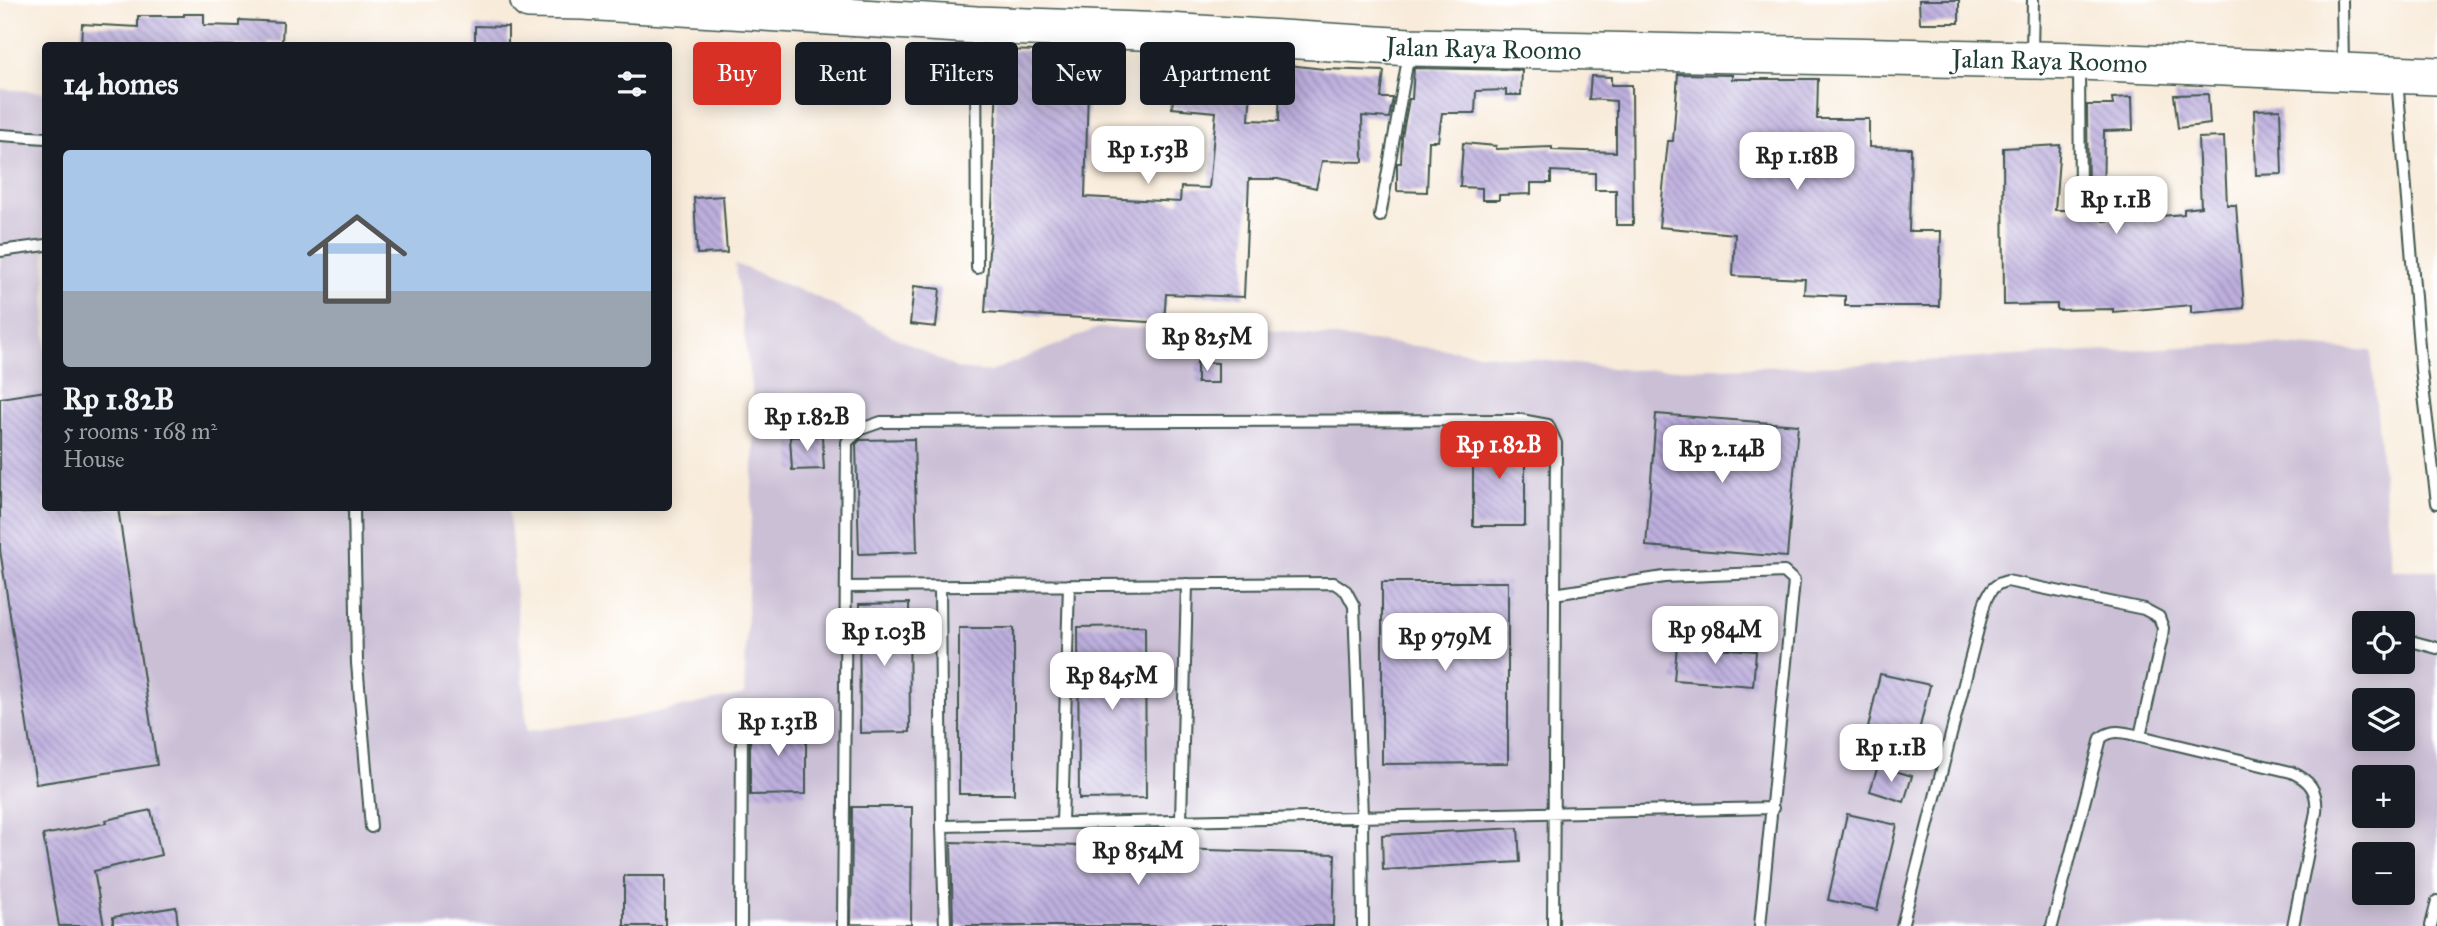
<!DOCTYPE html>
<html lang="en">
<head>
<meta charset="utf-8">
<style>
  :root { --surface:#171b24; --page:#242831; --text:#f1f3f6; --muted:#9ea1a6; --accent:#d93025 }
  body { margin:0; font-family:"IM FELL Great Primer",serif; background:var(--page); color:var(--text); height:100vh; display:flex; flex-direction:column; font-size:26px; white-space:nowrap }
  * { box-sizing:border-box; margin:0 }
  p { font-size:23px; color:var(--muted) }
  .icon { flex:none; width:38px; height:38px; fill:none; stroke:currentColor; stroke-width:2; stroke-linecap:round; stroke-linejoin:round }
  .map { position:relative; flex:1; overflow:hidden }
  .side { position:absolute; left:42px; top:42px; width:630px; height:469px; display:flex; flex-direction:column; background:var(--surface); border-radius:7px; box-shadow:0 4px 18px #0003 }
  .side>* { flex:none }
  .hud { position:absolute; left:693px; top:42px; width:665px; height:63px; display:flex; gap:14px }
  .fabs { position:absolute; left:2352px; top:611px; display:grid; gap:14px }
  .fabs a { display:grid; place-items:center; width:63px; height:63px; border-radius:7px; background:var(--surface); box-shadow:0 4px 18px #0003; font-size:35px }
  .price { position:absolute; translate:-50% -60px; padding:0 16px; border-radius:14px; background:#fff; color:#222; font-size:23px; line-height:46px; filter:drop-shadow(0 2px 4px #0008) }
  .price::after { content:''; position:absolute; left:50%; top:42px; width:21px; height:16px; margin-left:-10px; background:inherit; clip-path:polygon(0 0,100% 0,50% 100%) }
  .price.current { background:var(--accent); color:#fff }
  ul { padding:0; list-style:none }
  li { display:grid; align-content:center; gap:14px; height:371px; padding:0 21px }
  li span { display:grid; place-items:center; height:217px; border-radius:7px; color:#555 }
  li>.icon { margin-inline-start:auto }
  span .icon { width:126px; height:126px; fill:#fffc; stroke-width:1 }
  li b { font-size:30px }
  h2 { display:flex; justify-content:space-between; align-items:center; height:84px; padding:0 21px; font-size:30px }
  .pill { padding:0 24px; border-radius:7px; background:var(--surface); box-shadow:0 4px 18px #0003; font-size:24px; line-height:63px }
  .pill.current { background:var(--accent); color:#fff }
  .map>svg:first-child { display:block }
  .industrial { fill:#cbbfd5; fill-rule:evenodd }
  .building { fill:url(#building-back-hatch) }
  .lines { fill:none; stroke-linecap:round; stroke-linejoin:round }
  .service-casing { stroke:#40574d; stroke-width:14 }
  .trunk-casing { stroke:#40574d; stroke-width:40 }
  .service { stroke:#fff; stroke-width:10 }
  .trunk { stroke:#fff; stroke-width:37 }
  .labels { text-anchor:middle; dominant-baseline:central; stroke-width:5; stroke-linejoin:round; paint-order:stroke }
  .street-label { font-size:26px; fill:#1f3d34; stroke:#fff }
</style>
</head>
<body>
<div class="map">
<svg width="2437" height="926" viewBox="0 0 2437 926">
  <defs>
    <pattern id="building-back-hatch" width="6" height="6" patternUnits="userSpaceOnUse" patternTransform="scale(1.75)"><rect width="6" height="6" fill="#bdafde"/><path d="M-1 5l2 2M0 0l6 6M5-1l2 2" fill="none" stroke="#9990b5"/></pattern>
  </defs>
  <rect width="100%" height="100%" fill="#fff"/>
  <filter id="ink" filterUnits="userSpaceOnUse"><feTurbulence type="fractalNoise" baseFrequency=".0143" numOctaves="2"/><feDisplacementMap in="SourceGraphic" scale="14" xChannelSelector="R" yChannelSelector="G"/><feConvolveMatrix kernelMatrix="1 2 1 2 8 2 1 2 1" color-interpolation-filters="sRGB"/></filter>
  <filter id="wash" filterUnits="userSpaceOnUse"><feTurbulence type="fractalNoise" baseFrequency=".00686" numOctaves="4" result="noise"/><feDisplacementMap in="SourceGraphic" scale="28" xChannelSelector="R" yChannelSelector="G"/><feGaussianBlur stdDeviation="1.57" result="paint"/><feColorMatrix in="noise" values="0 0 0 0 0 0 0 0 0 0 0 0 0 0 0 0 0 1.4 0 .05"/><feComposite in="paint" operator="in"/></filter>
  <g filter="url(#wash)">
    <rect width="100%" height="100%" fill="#f8ebda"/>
    <!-- industrial -->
    <path class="industrial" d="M0,89L45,92L46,508H509L527,731L620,720L744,694L755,416L735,264L817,297L958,369L990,372L1098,328H1256L1629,370L1848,365L2257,343L2371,351L2392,570H2437V926H0ZM2364,623H2403V662H2364ZM2364,700H2403V738H2364ZM2364,777H2403V816H2364ZM2364,854H2403V892H2364Z"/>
    <g id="blocks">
      <!-- building -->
      <path class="building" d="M1919,0H1959V23H1920Z
        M184,14H204V25L239,26V20L283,22L282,42H269V46H81L82,24L138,27V16H184Z
        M475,26L508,27V46H475Z
        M998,50L1089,52L1085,197L1180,202L1181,187L1209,188L1216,112L1172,108L1178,57L1197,59V63L1252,68L1249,120L1279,121L1280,64L1324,69L1384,71L1381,98H1393L1389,118L1362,116L1363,162L1322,161L1316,188L1278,179H1249L1244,297L1166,294L1164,323L985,312L993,191Z
        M1414,68L1522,70L1521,95H1506V90L1476,91L1475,113H1442L1438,141H1429L1427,192L1397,191V163H1401L1402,137L1409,99H1412Z
        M1678,74L1732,75V79H1818L1817,119H1869V147L1911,148L1909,231H1941L1939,306H1845V296L1804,294L1805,279L1733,276L1735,234L1659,227L1668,141H1673Z
        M1591,76L1611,77V85H1632L1633,225H1616V190H1595V173L1551,171V183H1531V194L1499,195V200H1482V188L1460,187L1463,143L1496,146V149L1552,147V150L1616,152V101L1589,99Z
        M2208,94L2210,124L2178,128L2174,95Z
        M2132,97L2133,130L2104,131L2103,221L2184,214V209L2201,207L2198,138L2224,137L2227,205H2236L2244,308L2191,313V305L2113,312V309L2057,310V304L2004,305L2003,148L2060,145L2055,210H2084L2088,198L2087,105H2113L2112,98Z
        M2280,109L2282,174L2256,175L2254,110Z
        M723,196L727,253L697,254L694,198Z
        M914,286L940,289L936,327L910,324Z
        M1197,362L1218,363V383H1197Z
        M46,391V508H118L157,765L36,784L0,550V398Z
        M1656,414L1798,425L1787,557L1646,546Z
        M822,436L824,469L792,470L790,437Z
        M1473,437H1525V526H1473Z
        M914,439L917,552L859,554L856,444L860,440Z
        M1382,582H1508V763L1382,764Z
        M909,603L910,732L860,733L859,604Z
        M1145,626L1146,798L1079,799L1078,627Z
        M959,628H1014V794H959Z
        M1677,645L1756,651L1753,686L1674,680Z
        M1880,674L1930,685L1917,739L1868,728Z
        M806,722V794L750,795V723Z
        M1878,766L1912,776L1904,802L1870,791Z
        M852,807H912L911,925L851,924Z
        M151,810L161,855L94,871L104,926H59L43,835L107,823L106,820Z
        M1847,814L1897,825L1877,910L1828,900Z
        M1518,828L1520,862L1383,870L1382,835Z
        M951,842L1335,854L1333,926H953Z
        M624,876H665V926H624Z
        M176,907L178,926H113V917Z"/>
    </g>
  </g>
  <g filter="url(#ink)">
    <use href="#blocks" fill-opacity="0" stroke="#40574d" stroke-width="2"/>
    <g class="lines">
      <!-- service casing -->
      <g class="service-casing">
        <path id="service" d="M2342,0L2343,68
          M976,32L977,268
          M2032,53L2033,0
          M2079,68L2080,198
          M2397,79L2421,370L2437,503
          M0,135L46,138
          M1380,216L1409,53
          M0,251L46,245
          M354,508L357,663L371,827
          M940,586L942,826L945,926
          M846,587L1334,583L1346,591L1354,606L1362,816L1363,926
          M1554,594L1664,577L1784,572L1794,581L1760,926
          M2403,639L2437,648
          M1181,820L1187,584
          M1062,823L1069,585
          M942,826L1773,808
          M741,926L742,724
          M843,926L847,442L861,429L881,422L1521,420L1548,425L1556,443L1553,926
          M1902,926L1985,602C1990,590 1994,584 2007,581L2144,609L2159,617L2163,628L2162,637L2140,736L2291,772C2310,780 2318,791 2316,812L2293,926
          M2052,926L2101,738C2114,728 2125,733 2140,736
          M2431,926L2437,901"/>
      </g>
      <!-- trunk casing -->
      <g class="trunk-casing">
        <g id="trunk">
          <path id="s1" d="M529,0L583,1L976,25L1168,32L1410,47L2079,61L2437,76"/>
        </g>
      </g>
      <!-- service -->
      <use href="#service" class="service"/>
      <!-- trunk -->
      <use href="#trunk" class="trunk"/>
    </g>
  </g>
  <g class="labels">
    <!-- street labels -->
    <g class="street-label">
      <text stroke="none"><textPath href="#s1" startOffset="956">Jalan Raya Roomo</textPath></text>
      <text stroke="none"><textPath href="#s1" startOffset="1522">Jalan Raya Roomo</textPath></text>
    </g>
  </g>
</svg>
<div class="fabs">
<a><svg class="icon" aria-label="locate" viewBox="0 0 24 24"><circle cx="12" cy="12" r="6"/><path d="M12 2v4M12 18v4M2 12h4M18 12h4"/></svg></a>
<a><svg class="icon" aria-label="layers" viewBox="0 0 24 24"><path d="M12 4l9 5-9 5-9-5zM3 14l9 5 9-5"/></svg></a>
<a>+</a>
<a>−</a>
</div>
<b class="price" style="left:1148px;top:186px">Rp 1.53B</b>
<b class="price" style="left:1797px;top:192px">Rp 1.18B</b>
<b class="price" style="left:2116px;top:236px">Rp 1.1B</b>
<b class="price" style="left:1207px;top:373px">Rp 825M</b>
<b class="price" style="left:807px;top:453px">Rp 1.82B</b>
<b class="price current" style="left:1499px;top:481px">Rp 1.82B</b>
<b class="price" style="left:1722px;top:485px">Rp 2.14B</b>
<b class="price" style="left:1715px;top:666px">Rp 984M</b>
<b class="price" style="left:884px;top:668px">Rp 1.03B</b>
<b class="price" style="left:1445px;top:673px">Rp 979M</b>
<b class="price" style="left:1112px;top:712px">Rp 845M</b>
<b class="price" style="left:778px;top:758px">Rp 1.31B</b>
<b class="price" style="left:1891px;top:784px">Rp 1.1B</b>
<b class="price" style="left:1138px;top:887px">Rp 854M</b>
<div class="hud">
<a class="pill current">Buy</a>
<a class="pill">Rent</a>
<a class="pill">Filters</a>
<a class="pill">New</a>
<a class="pill">Apartment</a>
</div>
<section class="side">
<h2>14 homes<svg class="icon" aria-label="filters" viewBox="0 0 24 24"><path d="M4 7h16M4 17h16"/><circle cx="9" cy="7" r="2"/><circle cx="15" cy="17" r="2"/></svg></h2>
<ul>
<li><span style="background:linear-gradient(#a9c7e8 65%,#9aa5b1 0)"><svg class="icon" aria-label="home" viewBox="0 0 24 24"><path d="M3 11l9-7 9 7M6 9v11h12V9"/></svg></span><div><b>Rp 1.82B</b><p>5 rooms · 168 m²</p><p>House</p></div></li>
</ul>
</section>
</div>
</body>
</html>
